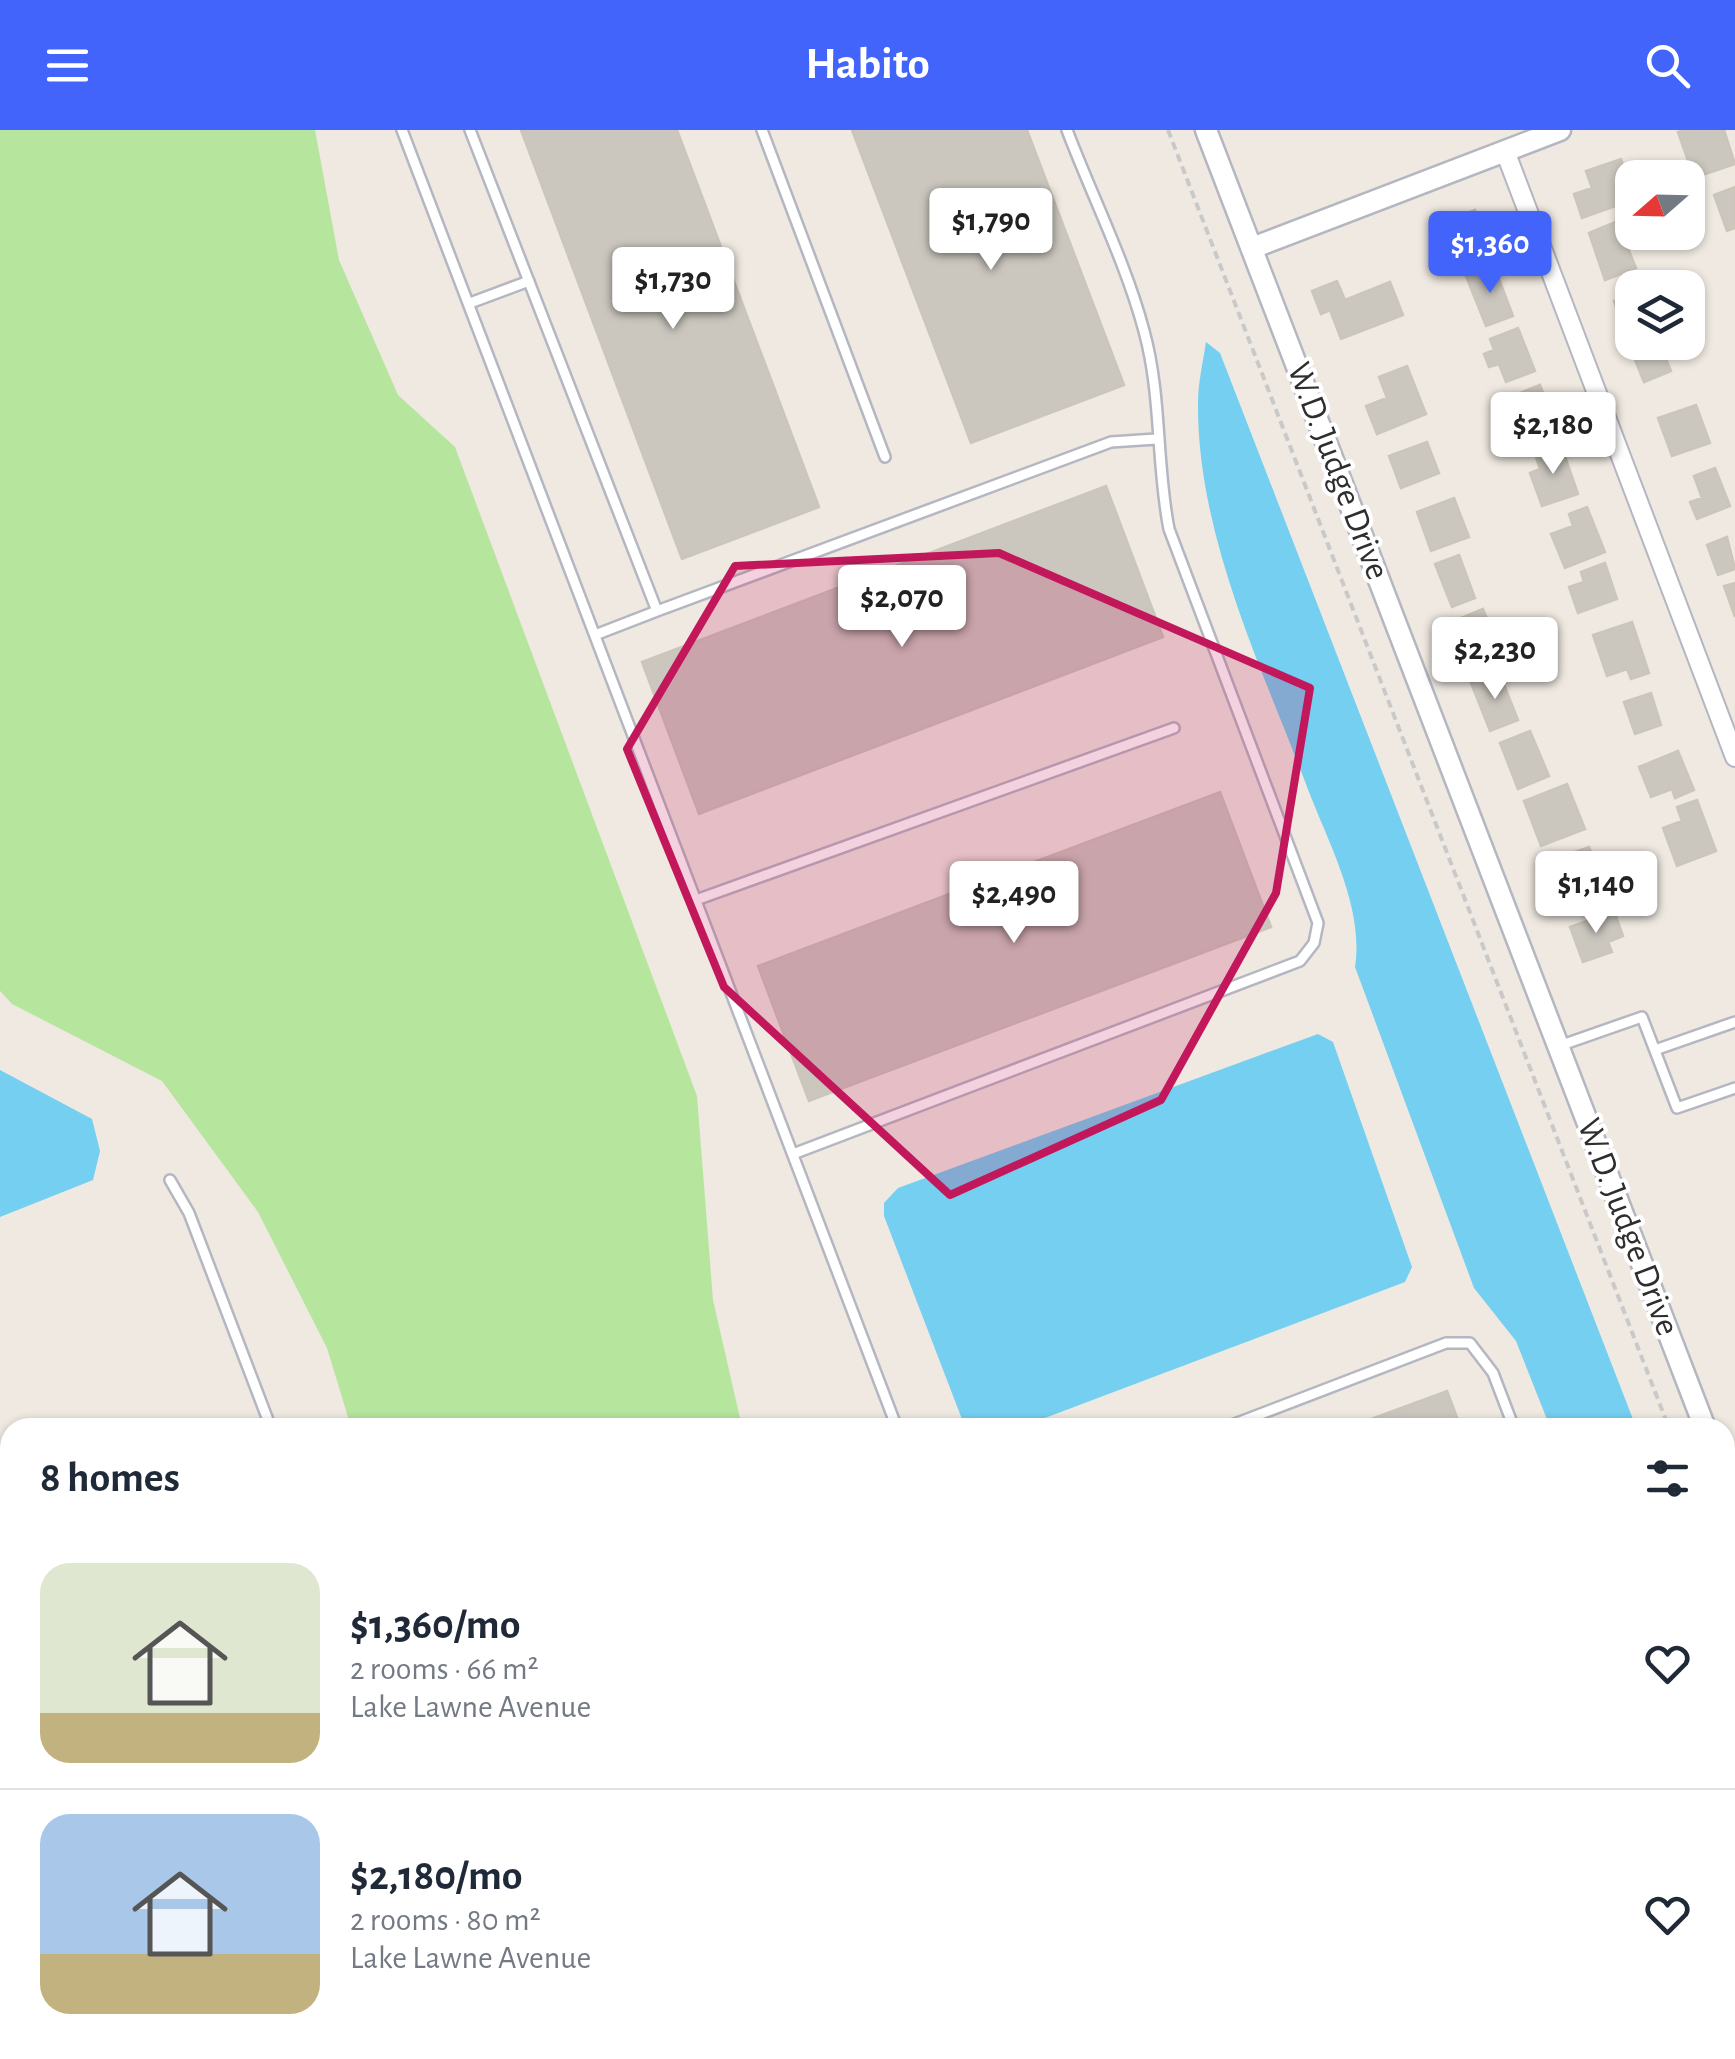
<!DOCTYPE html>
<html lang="en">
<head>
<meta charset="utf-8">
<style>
  :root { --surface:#fff; --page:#f2f2f3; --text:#1f2937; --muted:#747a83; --line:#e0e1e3; --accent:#4264fb }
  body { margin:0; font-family:"Alegreya Sans",sans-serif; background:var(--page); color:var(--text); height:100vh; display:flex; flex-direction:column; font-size:38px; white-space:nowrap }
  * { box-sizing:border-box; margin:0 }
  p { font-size:32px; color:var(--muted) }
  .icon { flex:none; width:55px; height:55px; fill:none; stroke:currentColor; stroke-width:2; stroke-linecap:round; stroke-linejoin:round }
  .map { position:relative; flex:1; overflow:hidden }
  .drawer { position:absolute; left:0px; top:1288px; width:1735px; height:642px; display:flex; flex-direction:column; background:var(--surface); border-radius:30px 30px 0 0; box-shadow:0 2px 8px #0004 }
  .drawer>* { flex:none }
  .needle { width:65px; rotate:250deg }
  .tools { position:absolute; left:1615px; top:30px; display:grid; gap:20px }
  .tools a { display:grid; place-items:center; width:90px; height:90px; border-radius:20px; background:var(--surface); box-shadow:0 2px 8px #0004; font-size:50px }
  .price { position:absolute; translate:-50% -85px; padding:0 22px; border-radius:10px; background:#fff; color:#222; font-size:32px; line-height:65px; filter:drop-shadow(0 2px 5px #0008) }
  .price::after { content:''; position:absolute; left:50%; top:60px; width:30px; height:22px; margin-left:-15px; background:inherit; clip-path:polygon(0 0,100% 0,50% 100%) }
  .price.on { background:var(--accent); color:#fff }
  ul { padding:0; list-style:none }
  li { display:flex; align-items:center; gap:30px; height:250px; padding:0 40px }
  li+li { border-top:2px solid var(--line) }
  li span { display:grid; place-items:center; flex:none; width:280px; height:200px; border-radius:30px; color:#555 }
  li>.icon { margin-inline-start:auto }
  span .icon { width:120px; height:120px; fill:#fffc; stroke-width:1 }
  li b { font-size:42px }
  h2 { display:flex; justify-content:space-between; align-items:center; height:120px; padding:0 40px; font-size:42px }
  header { display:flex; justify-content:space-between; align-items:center; height:130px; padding:0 40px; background:var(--accent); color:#fff; font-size:45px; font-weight:700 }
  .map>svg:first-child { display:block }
  .green { fill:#b6e59e }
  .water { fill:#75cff0 }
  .building { fill:#cbc7bf; stroke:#cbc5ba; stroke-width:2.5 }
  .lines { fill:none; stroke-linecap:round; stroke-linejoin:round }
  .service-casing { stroke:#b4b7c1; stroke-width:14 }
  .minor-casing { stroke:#b4b7c1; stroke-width:22 }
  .tertiary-casing { stroke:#b4b7c1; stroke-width:25 }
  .path { stroke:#c9c9c9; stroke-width:4; stroke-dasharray:8 5; stroke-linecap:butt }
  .service { stroke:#fff; stroke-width:9 }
  .minor { stroke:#fff; stroke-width:18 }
  .tertiary { stroke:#fff; stroke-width:20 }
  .marked { fill:#c2185b; fill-opacity:0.2; stroke:#c2185b; stroke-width:8; stroke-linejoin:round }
  .labels { text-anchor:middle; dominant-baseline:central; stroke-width:8; stroke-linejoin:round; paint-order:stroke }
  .street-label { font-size:35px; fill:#2e2e2e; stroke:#fff }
</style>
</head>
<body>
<header><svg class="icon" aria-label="menu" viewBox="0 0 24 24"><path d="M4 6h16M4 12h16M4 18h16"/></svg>Habito<svg class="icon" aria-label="search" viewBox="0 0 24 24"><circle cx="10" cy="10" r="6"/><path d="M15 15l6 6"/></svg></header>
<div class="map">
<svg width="1735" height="1929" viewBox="0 0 1735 1929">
  <rect width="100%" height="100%" fill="#efe9e1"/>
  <!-- green -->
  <path class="green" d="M0,0H315L339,130L398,265L455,317L697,966L713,1170L742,1297H351L327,1218L258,1082L162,951L12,874L0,861Z"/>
  <!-- water -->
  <path class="water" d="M1206,212L1220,223L1636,1297H1550L1516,1211L1474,1158L1355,837C1364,779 1330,716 1309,662C1263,540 1197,407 1198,273C1198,253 1203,232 1206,212Z
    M1318,904L1333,912L1412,1137L1405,1152L1021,1297H965L884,1086V1073L898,1058Z
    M0,940L92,989L100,1021L93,1050L0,1087Z
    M1725,1527L1735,1553V1664L1725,1668Z
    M1735,1772V1852H1725V1776Z"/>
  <!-- building -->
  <path class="building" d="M521,0H677L819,377L682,429Z
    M852,0H1027L1124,255L971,313Z
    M1685,0H1724L1735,34L1694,48L1678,2Z
    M1621,29L1629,52L1621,55L1627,72L1582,88L1574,64L1592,58L1586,41Z
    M1735,57V98L1727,101L1714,65Z
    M1475,80L1493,125L1466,135L1448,91Z
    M1623,89L1629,103L1623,106L1636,138L1605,150L1589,103Z
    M1494,136L1513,186L1486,196L1466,146Z
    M1337,151L1345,170L1390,152L1403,185L1341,209L1330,180L1321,184L1312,161Z
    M1632,164V206L1627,208L1614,171Z
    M1518,198L1535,241L1506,252L1499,234L1489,237L1484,224L1494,220L1490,209Z
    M1649,212H1659L1671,241L1644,252L1631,220Z
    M1407,236L1426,284L1377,304L1366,276L1387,268L1379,247Z
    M1540,255L1559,304L1520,319L1507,283L1525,276L1520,263Z
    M1696,275L1710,313L1672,326L1658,288Z
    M1427,312L1439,343L1401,358L1389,326Z
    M1561,315L1578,364L1542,376L1530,343L1540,339L1535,324Z
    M1715,338L1730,376L1697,389L1690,372L1702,368L1694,346Z
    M1106,356L1163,507L699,684L642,532Z
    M1454,368L1469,407L1431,421L1417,382Z
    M1587,377L1605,422L1565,438L1551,404L1573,396L1569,384Z
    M1727,407L1735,439L1718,445L1707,415Z
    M1459,425L1475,468L1452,477L1435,434Z
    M1605,433L1617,469L1578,483L1569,457L1584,452L1581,442Z
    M1735,453V487L1724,456Z
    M1483,479L1502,526L1473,538L1454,491Z
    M1632,492L1649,543L1631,549L1627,539L1607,546L1593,505Z
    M1499,542L1518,590L1490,601L1471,553Z
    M1651,563L1661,595L1635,604L1624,572Z
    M1530,601L1549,646L1518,659L1500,613Z
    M1678,621L1694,660L1675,668L1672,659L1651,667L1639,637Z
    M1567,654L1585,699L1541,716L1524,671Z
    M1220,662L1271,797L809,971L758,836Z
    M1697,670L1716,721L1677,736L1663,698L1682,691L1677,677Z
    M1589,717L1598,743L1583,748L1587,759L1559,769L1546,732Z
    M1614,781L1623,806L1608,812L1612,822L1583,832L1570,797Z
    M1447,1261L1461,1298H1347Z
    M515,1920H692L696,1929H518Z
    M869,1920H1026L1029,1929H872Z
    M1667,1920H1717L1721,1929H1658L1656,1924Z"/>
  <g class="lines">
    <!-- service casing -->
    <g class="service-casing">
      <path id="service" d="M402,0L897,1298
        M470,0L657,481L595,505
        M762,0L885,327
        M470,173L529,151
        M657,481L1111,312L1156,309
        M696,770L1174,598
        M1559,916L1642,887L1677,978L1735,958
        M1655,920L1735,892
        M793,1024L1300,831L1314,813L1318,793L1169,399C1156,334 1162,266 1144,201C1126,133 1092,66 1067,0
        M170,1050L189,1083L271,1298
        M1224,1298L1446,1213H1470L1493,1243L1514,1298
        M0,1483L10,1510
        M1725,1716L1735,1712
        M105,1920L108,1929
        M768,1920L771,1929
        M1129,1920L1132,1929
        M0,1923L10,1917
        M1372,1929L1396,1920"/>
    </g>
    <!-- minor casing -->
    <g class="minor-casing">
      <path id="minor" d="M1505,21L1735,627"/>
    </g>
    <!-- tertiary casing -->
    <g class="tertiary-casing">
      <path id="tertiary" d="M1206,0L1705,1298
        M1252,118L1560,0
        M1725,1349L1735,1375"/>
    </g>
    <!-- path -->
    <path class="path" d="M1168,0L1669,1298
      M1725,1442L1735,1468"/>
    <!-- service -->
    <use href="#service" class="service"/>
    <!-- minor -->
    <use href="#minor" class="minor"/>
    <!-- tertiary -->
    <use href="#tertiary" class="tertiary"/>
  </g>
  <!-- marked area -->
  <path class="marked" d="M999,423L1310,558L1276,763L1161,970L950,1065L724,857L627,619L735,436Z"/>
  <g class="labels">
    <!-- street labels -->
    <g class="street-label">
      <text transform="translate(1338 341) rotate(69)">W.D. Judge Drive</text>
      <text transform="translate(1628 1097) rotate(69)">W.D. Judge Drive</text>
    </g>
  </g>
</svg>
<div class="tools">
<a><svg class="needle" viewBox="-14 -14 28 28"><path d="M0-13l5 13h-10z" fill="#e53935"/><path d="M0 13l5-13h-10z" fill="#747a83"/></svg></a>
<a><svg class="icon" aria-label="layers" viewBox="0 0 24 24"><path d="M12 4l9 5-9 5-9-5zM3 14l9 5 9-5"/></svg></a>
</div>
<b class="price" style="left:991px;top:143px">$1,790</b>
<b class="price on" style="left:1490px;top:166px">$1,360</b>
<b class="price" style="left:673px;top:202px">$1,730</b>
<b class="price" style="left:1553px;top:347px">$2,180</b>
<b class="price" style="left:902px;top:520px">$2,070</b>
<b class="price" style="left:1495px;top:572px">$2,230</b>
<b class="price" style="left:1596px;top:806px">$1,140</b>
<b class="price" style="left:1014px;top:816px">$2,490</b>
<section class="drawer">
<h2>8 homes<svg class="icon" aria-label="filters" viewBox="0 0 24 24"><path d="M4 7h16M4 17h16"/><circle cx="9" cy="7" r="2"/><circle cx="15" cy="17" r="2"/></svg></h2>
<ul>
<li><span style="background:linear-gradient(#dfe7d0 75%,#c2b280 0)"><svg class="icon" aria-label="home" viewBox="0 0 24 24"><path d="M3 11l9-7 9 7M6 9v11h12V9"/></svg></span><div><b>$1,360/mo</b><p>2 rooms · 66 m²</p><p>Lake Lawne Avenue</p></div><svg class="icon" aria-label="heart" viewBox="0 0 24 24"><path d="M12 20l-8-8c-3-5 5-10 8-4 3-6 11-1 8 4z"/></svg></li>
<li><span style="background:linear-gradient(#a9c7e8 70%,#c2b280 0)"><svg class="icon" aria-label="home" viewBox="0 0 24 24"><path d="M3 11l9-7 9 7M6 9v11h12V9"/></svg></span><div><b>$2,180/mo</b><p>2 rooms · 80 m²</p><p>Lake Lawne Avenue</p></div><svg class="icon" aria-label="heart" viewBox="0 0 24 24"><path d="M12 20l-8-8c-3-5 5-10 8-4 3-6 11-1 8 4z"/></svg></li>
</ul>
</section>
</div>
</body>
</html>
